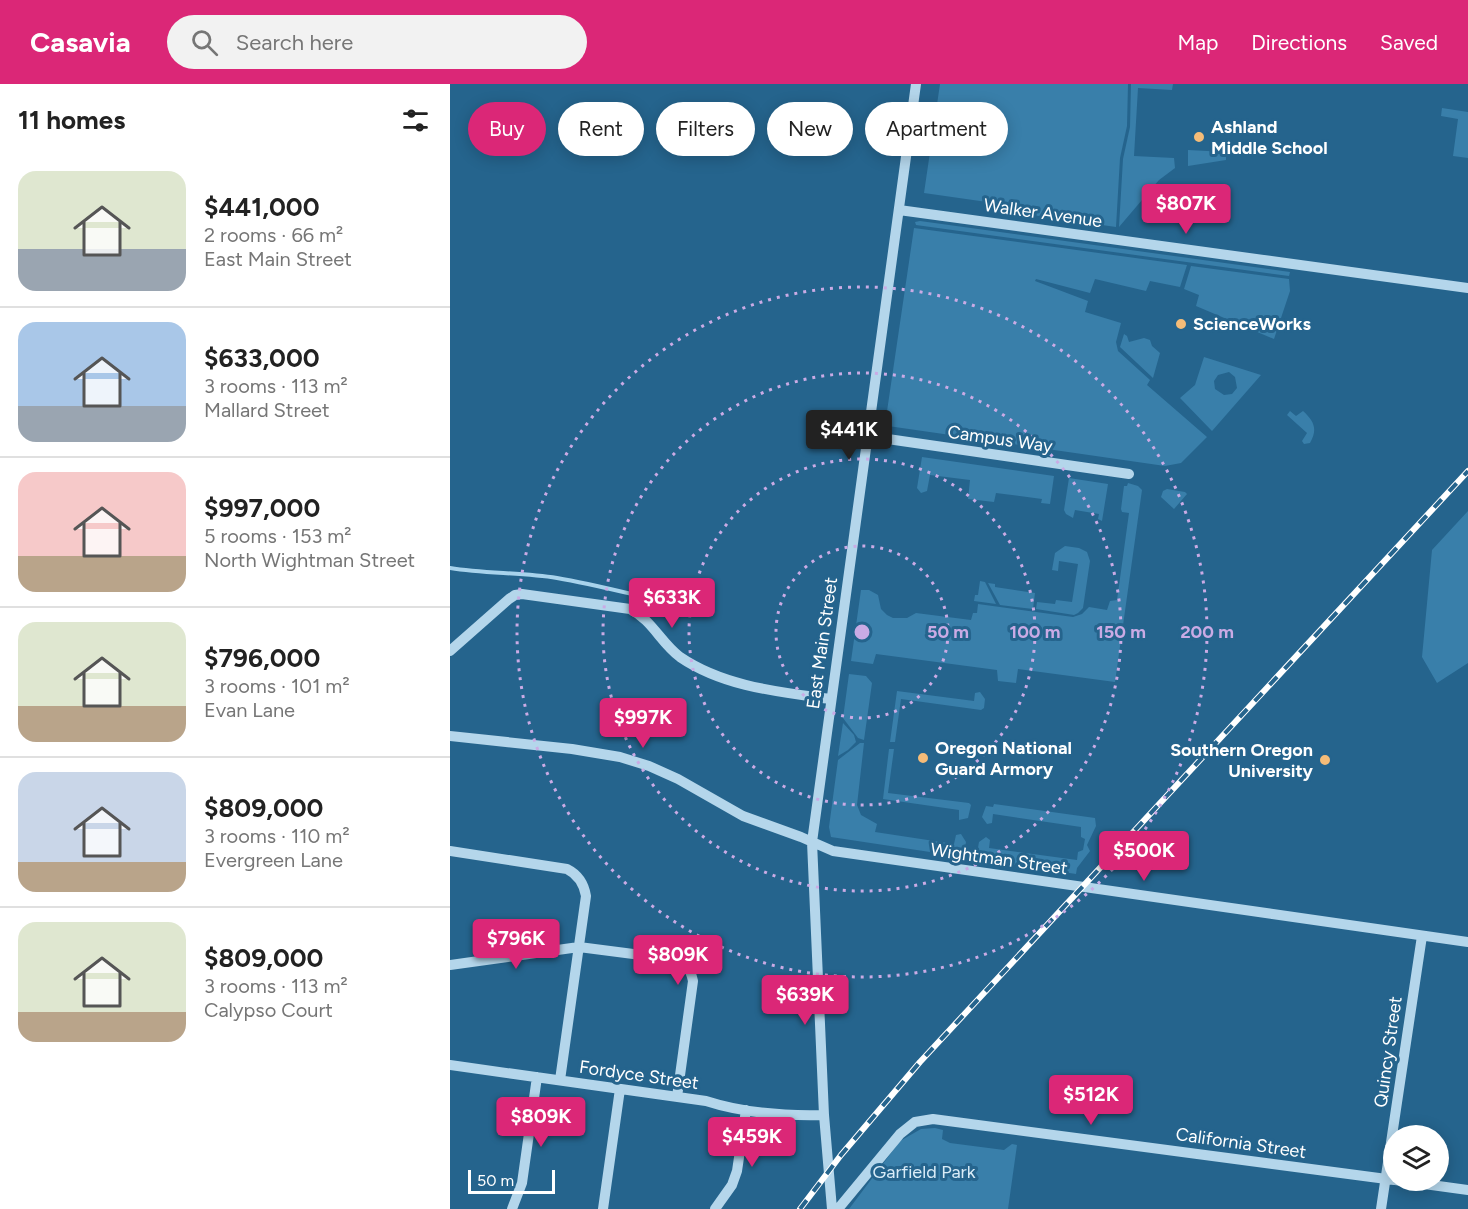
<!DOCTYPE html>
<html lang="en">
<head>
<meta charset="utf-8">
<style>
  :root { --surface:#fff; --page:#f2f2f2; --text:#222; --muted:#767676; --line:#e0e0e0; --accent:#db2777 }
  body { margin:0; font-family:Figtree,sans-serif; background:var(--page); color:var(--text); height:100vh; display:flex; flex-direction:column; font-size:22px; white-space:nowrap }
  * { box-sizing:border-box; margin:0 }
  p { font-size:20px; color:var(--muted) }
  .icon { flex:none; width:33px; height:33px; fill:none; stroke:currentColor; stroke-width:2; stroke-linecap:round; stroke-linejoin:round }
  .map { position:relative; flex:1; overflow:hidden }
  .sheet { display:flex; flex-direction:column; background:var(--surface); width:450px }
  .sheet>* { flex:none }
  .banner { position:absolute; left:18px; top:18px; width:570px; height:54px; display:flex; gap:12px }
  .tools { position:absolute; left:933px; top:1041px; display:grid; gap:12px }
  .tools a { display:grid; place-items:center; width:66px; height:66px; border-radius:50%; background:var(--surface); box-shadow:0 3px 15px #0003; font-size:30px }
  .scale { position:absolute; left:18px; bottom:15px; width:87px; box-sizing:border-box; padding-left:6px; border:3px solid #fff; border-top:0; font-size:16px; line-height:21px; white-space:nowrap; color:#fff; -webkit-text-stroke:4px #25648d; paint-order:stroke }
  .price { position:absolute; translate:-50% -51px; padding:0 14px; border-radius:6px; background:var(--accent); color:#fff; font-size:20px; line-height:39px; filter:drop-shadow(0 2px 3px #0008) }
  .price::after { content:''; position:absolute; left:50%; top:36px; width:18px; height:14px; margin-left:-9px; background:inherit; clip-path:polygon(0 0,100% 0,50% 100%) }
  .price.current { background:#222; color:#fff }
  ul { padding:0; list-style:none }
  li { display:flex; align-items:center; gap:18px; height:150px; padding:0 18px }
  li+li { border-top:2px solid var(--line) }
  li span { display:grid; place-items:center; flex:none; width:168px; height:120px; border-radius:18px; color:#555 }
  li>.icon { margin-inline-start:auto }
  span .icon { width:72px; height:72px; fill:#fffc; stroke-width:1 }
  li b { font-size:26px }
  h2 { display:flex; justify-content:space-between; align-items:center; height:72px; padding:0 18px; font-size:26px }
  .chip { padding:0 21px; border-radius:27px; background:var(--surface); box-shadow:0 3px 15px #0003; font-size:21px; line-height:54px }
  .chip.current { background:var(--accent); color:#fff }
  header { display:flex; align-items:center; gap:36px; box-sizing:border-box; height:84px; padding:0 30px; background:var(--accent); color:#fff }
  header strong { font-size:28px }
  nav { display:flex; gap:33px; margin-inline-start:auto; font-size:21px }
  .search { width:420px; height:54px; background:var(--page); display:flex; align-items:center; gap:15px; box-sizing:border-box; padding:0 21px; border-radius:33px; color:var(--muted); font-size:22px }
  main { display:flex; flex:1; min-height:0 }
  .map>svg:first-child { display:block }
  .green { fill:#397faa; fill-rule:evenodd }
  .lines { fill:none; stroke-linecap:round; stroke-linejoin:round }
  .stream { stroke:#a8d3ec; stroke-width:4 }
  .minor { stroke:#b4d6eb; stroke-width:10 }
  .rail-casing { stroke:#fff; stroke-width:6 }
  .rail { stroke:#25648d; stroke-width:4; stroke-dasharray:11; stroke-linecap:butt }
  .ring { fill:none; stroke:#caabe5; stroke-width:3; stroke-dasharray:3 6 }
  .poi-dot { fill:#f5bc78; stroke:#25648d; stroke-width:2 }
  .labels { text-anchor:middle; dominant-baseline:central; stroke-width:6; stroke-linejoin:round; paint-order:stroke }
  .poi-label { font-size:18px; font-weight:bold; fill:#fff; stroke:#25648d; text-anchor:start }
  .street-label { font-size:18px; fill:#fff; stroke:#25648d }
  .park-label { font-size:18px; fill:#d9ecf8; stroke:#25648d }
  .centre { fill:#caabe5; stroke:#25648d; stroke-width:3 }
  .ring-label { font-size:18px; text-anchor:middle; font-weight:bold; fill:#caabe5; stroke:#25648d; stroke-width:6; stroke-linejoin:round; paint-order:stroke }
</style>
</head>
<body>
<header>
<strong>Casavia</strong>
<div class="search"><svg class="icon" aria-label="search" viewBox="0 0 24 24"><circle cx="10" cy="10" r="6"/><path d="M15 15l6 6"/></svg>Search here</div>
<nav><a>Map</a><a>Directions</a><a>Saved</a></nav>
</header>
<main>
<section class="sheet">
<h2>11 homes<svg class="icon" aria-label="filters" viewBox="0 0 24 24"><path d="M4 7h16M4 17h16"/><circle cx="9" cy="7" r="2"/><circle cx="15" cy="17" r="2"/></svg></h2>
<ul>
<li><span style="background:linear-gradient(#dfe7d0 65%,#9aa5b1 0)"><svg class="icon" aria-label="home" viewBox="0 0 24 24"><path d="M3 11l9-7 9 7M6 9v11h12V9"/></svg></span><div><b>$441,000</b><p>2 rooms · 66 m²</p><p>East Main Street</p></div></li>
<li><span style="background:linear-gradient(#a9c7e8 70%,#9aa5b1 0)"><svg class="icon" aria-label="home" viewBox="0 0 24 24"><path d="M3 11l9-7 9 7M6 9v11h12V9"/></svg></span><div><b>$633,000</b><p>3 rooms · 113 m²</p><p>Mallard Street</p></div></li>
<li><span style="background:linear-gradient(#f6c9c9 70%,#b9a48a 0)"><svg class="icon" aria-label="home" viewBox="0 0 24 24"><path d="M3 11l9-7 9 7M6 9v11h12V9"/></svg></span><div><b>$997,000</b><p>5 rooms · 153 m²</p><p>North Wightman Street</p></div></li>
<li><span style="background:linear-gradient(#dfe7d0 70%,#b9a48a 0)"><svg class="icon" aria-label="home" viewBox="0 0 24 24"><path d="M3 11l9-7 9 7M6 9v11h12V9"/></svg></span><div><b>$796,000</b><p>3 rooms · 101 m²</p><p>Evan Lane</p></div></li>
<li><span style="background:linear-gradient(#c9d6e8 75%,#b9a48a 0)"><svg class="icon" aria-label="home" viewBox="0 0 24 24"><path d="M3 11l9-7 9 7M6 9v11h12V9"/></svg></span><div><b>$809,000</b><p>3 rooms · 110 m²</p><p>Evergreen Lane</p></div></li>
<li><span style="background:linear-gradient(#dfe7d0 75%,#b9a48a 0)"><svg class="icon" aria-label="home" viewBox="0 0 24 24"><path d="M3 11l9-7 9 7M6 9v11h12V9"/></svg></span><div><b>$809,000</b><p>3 rooms · 113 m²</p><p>Calypso Court</p></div></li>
</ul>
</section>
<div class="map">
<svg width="1018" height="1125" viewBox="0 0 1018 1125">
  <rect width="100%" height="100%" fill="#25648d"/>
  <!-- green -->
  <path class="green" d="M490,0H678L677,42L670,74L666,143L582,131L537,118L474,109Z
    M681,0H723L722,6L688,4L684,72L724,74L725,84L709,96L669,143L673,75L680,43Z
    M992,24L1018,28V74L1003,72L1008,35L991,32Z
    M738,66L776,68V76L738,82Z
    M470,137L840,188L839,192L466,141L465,138Z
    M464,144L737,181L730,203L700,197L696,207L645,195L640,209L586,195L585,197L638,217L635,228L671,239L666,258L668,267L700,296L697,301L757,353L731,379L715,382L438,342L436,334Z
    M741,182L839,195L840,207L824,255L746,222L749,211L734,205Z
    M674,250L677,252L679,258L694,254L700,256L702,262L710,269L703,294L670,263Z
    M754,273L811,291L762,347L730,314L745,301ZM779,288L785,293L787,304L782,310L774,311L765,305L764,297L768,291Z
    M840,327L846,332L853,327C864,337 868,345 860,359L854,360L852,357L857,349L837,331Z
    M472,373L604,392L600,420L591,419L592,415L546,409L544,418L518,415L520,396L480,391L477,407L471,409L467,404Z
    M619,394L658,400L652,437L648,435L649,430L625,426L623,434L616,430L614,426Z
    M678,399L688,402L692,406L665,598L568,585L566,599L548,597L547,586L426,570L423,580L401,577L411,506H419L428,511L431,525L437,531L443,534H457L466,529L521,536L523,529H527L528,520L623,533L632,530L639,523L657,526L660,517L667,516L679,429L672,428L671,425L674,402H677Z
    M717,405L735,408L737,410L724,425L711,413L713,407Z
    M1018,427V579L987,599L972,573L982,466Z
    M615,462L629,464L637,468L640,477L633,524L628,529L624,531L586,525L587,518L605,520L606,516L622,518L628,480L609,477L608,487L602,486L605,469Z
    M530,497L535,498L546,520L524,517L525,511H528Z
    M538,499L545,500V503L585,509L583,525L550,521Z
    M399,590L416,592L422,599L414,656L408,654L393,634Z
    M447,607L524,617L525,609L530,608L535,615L534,624L531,626L451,615L445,658H440Z
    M393,639L404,651L406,658L398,666L388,672Z
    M410,659H414L407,721L411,731L427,740L425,748L504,760L506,751L511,750L516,758L513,773L381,753L379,743L388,676Z
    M439,665H444L438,709L519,719L521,721L518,734L509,736V726L433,715Z
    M544,720L645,734L646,742L637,761L640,767L627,784L626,790L526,775L529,758L536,753L540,756L539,764L627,776L628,768L633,766L635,755L631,753V743L543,730L542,739L537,740L532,733L536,722L543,723Z
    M485,1044L493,1046L492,1055L500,1059L554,1066L562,1060L567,1061L558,1125H399L450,1057L471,1045Z"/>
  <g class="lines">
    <!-- stream -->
    <path class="stream" d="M0,484C35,490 71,488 107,494C143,500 180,510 216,518"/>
    <!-- minor -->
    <path class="minor" d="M449,126L1018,204
      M417,352L679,390
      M0,567L59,515L65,511L72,510L180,525C202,536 211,559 230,573C274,603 330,608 380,615
      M0,652L122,665L170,673L199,682L228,695L293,732L351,753L383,767L1018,858
      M0,767L117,785C129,791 134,800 136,812L110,996
      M0,881L129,863L222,875C235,879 240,883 243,897L227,1013
      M0,981L256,1017C293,1029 336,1032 374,1031
      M945,1096L1018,1106
      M62,1125L72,1099L87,993
      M153,1125L170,1005
      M265,1125L282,1101L287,1087L296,1026
      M382,1125L374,1031L362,758L466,0
      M388,1125L450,1050L465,1038L483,1035L944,1096
      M931,1125L972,852"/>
    <!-- rail casing -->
    <g class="rail-casing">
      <path id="rail" d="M350,1125L391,1071L470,978L1018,387"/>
    </g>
    <!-- rail -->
    <use href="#rail" class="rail"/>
  </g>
  <!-- distance rings -->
  <g class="ring">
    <circle cx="412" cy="548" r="86"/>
    <circle cx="412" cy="548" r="173"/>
    <circle cx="412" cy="548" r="259"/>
    <circle cx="412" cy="548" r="345"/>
  </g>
  <!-- markers -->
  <g class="poi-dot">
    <circle cx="749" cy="53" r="6"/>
    <circle cx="731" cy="240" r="6"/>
    <circle cx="473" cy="674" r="6"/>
    <circle cx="875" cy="676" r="6"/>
  </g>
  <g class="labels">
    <!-- poi labels -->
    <g class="poi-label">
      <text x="761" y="43">Ashland<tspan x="761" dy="21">Middle School</tspan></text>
      <text x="743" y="240">ScienceWorks</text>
      <text x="485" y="664">Oregon National<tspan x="485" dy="21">Guard Armory</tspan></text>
      <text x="863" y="666" text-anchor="end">Southern Oregon<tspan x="863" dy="21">University</tspan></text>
    </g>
    <!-- street labels -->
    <g class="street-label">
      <text transform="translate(593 129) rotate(8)">Walker Avenue</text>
      <text transform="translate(550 355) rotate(8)">Campus Way</text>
      <text transform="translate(372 559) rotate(-82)">East Main Street</text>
      <text transform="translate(549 775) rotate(8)">Wightman Street</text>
      <text transform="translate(938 968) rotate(-82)">Quincy Street</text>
      <text transform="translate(189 991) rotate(8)">Fordyce Street</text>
      <text transform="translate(791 1059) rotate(8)">California Street</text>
    </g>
    <!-- park labels -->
    <g class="park-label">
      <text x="474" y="1088">Garfield Park</text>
    </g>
  </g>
  <circle cx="412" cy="548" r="9" class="centre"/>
  <g class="ring-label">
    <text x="498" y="554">50 m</text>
    <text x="585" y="554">100 m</text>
    <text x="671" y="554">150 m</text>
    <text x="757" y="554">200 m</text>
  </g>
</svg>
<div class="tools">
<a><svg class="icon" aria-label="layers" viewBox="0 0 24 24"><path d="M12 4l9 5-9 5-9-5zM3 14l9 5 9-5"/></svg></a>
</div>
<div class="scale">50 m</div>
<b class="price" style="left:736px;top:151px">$807K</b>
<b class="price current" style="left:399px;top:377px">$441K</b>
<b class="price" style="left:222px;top:545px">$633K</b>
<b class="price" style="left:193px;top:665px">$997K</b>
<b class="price" style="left:694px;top:798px">$500K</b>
<b class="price" style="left:66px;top:886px">$796K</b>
<b class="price" style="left:228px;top:902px">$809K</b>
<b class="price" style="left:355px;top:942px">$639K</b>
<b class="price" style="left:641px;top:1042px">$512K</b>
<b class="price" style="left:91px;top:1064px">$809K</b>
<b class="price" style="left:302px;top:1084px">$459K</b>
<div class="banner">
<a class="chip current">Buy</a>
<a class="chip">Rent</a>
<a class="chip">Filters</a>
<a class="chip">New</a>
<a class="chip">Apartment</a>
</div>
</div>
</main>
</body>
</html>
